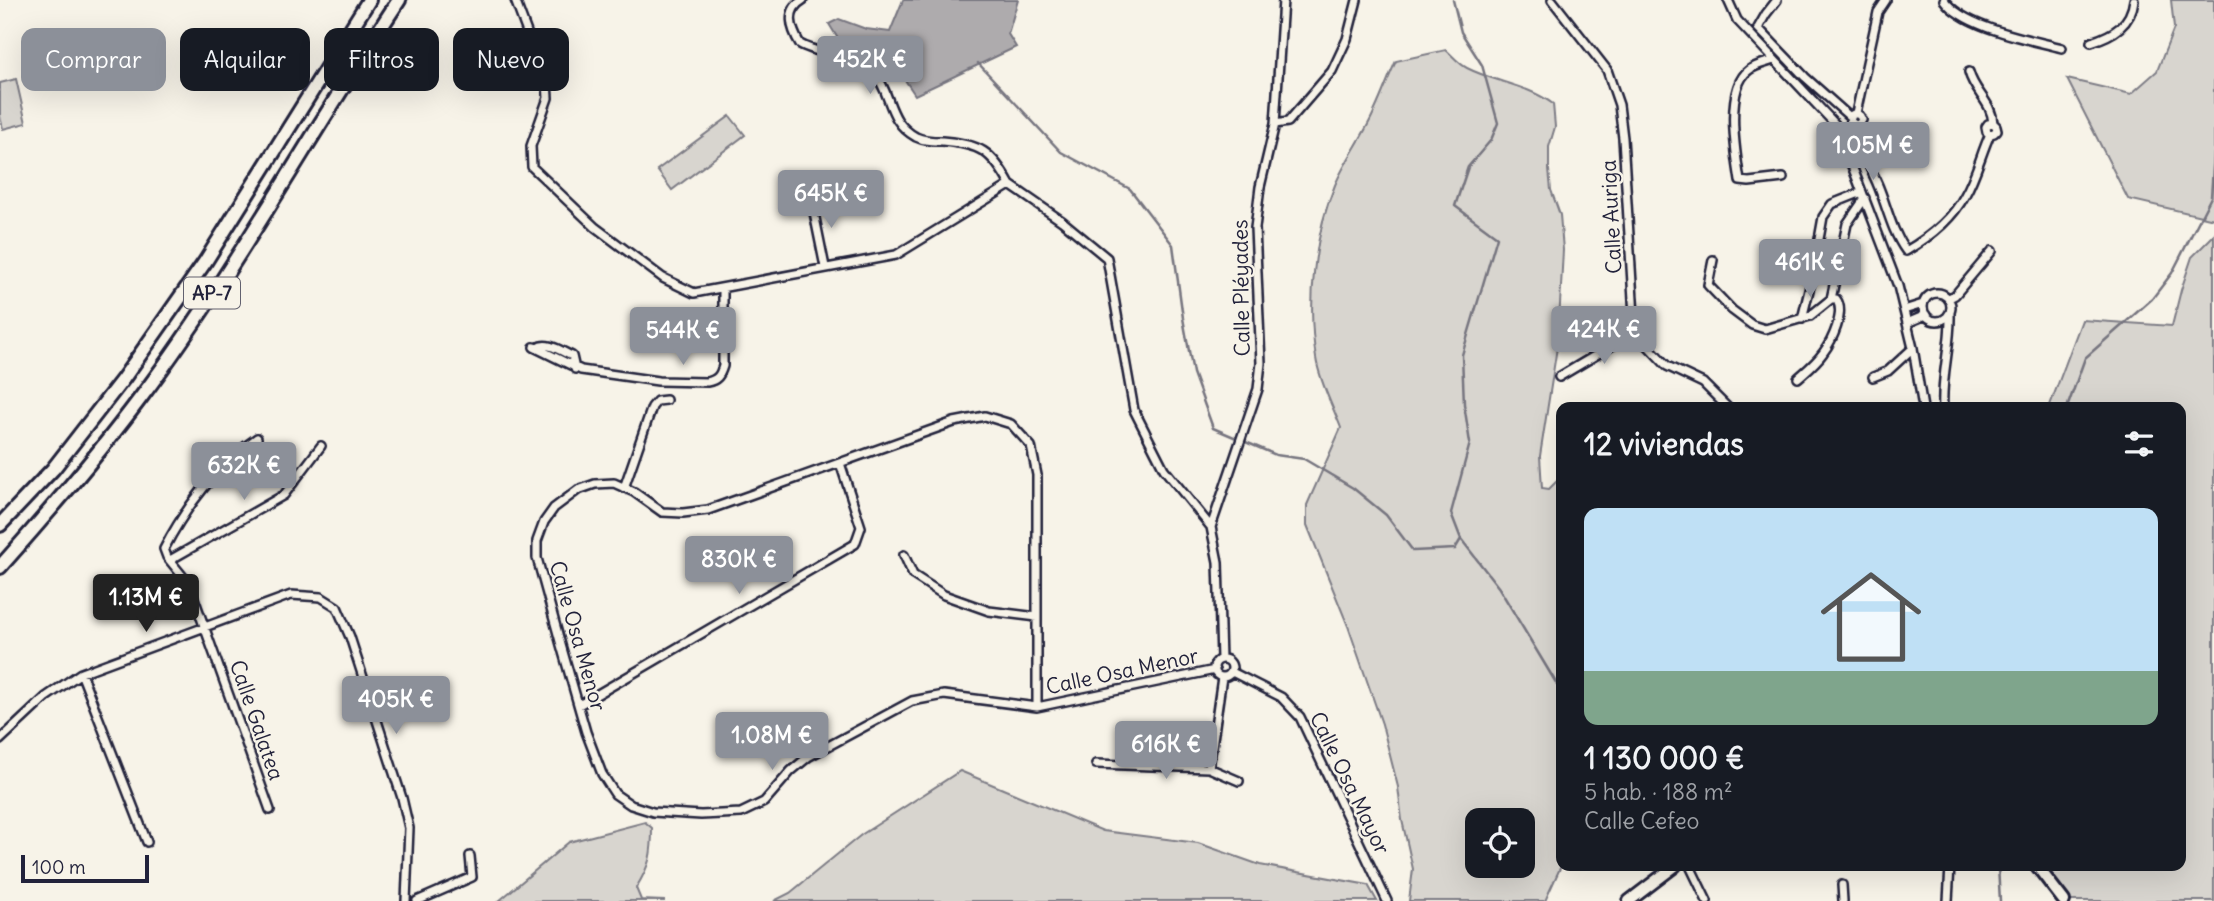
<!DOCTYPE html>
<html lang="es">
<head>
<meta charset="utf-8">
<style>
  :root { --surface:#171b24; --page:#242831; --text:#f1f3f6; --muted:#9ea1a6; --accent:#8c9099 }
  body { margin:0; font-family:Delius,sans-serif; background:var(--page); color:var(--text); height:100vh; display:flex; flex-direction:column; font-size:26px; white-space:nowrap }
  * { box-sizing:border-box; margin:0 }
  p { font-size:23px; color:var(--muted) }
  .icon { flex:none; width:38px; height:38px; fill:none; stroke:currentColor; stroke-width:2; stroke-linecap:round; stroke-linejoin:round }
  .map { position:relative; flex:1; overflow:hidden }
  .sheet { position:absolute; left:1556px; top:402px; width:630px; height:469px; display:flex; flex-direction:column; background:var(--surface); border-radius:14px; box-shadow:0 7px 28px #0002 }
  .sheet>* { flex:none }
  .guide { position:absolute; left:21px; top:28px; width:665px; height:63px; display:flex; gap:14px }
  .tools { position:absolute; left:1465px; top:808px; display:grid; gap:14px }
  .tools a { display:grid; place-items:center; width:70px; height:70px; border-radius:14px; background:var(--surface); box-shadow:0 7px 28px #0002; font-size:35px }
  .scale { position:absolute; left:21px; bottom:18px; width:128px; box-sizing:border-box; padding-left:7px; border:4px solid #22223b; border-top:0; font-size:19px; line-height:24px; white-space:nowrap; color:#22223b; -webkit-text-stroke:5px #f7f3e8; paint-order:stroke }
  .price { position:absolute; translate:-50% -60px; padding:0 16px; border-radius:7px; background:var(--accent); color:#fff; font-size:23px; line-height:46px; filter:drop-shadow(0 2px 4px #0008) }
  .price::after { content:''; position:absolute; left:50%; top:42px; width:21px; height:16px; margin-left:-10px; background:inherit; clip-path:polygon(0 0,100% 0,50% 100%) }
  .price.current { background:#222; color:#fff }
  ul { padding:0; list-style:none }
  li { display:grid; align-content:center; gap:14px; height:371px; padding:0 28px }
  li span { display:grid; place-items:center; height:217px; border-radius:14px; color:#555 }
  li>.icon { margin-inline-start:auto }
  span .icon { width:126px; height:126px; fill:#fffc; stroke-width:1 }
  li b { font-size:30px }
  h2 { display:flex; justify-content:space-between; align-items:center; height:84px; padding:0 28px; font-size:30px }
  .pill { padding:0 24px; border-radius:14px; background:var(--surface); box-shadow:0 7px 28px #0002; font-size:24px; line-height:63px }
  .pill.current { background:var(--accent); color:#fff }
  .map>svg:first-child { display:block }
  .green { fill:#d8d5cf; stroke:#7d7c85; stroke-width:2; fill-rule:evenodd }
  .water { fill:#aeabad; stroke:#76747f; stroke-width:2 }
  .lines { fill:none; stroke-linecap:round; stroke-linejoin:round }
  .stream { stroke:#76747f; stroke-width:2.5 }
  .street-casing { stroke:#22223b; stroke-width:12 }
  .secondary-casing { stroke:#22223b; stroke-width:16 }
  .highway-casing { stroke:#22223b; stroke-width:18 }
  .street { stroke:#f7f3e8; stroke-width:7 }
  .secondary { stroke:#f7f3e8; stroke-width:10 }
  .highway { stroke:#f7f3e8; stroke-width:12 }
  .labels { text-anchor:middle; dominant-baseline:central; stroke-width:5; stroke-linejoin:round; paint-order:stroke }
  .shield { fill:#f7f3e8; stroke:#62616f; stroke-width:2 }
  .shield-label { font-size:19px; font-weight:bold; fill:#22223b }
  .street-label { font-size:21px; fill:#22223b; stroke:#f7f3e8 }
</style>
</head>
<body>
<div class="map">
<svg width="2214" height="901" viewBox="0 0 2214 901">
  <rect width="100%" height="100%" fill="#f7f3e8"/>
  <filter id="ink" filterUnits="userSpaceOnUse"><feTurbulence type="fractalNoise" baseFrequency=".0143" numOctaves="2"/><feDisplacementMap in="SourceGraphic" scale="14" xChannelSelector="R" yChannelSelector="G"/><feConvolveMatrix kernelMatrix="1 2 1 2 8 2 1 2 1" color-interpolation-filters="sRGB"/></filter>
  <g filter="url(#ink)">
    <!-- green -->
    <path class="green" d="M2171,0H2214V219L2128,199L2067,79L2131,94L2157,71L2174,28Z
      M1446,50C1452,55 1459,64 1467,68C1494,82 1528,85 1553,104L1555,127L1549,147V170L1551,190L1560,215L1563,250L1558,341L1540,456L1542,488L1549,489L1561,477V866L1545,901H1409L1413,869L1402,820L1398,787L1382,724L1348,626L1307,525V505L1341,428C1333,407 1319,380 1316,358C1307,304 1314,235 1335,185C1346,159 1364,136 1375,110C1383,93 1388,78 1396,61ZM1477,821H1522V866H1477Z
      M16,79L26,123L3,129L0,116V83Z
      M730,116L745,135L672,190L657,170Z
      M2214,235V901H2069L2044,866H2180V408H2049L2082,320L2172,326L2181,290L2192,257Z
      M960,771L1103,831L1198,843L1260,865L1368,885L1377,901H774L790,893L861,835Z
      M645,822L652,828C652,855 650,865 636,888L641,900L665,901H499L569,842Z"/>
    <!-- water -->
    <path class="water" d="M903,0H1018L1008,34L1016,47L915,95L905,80L884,58L840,42L829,24L839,19L866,29L890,32Z"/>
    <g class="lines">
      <!-- stream -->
      <path class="stream" d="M1453,0L1461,32L1482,65L1498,123L1491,140L1468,167L1455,206L1497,237L1462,355L1464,404L1470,443L1451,513L1461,539L1499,588L1561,691
        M978,63L1061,152L1130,189L1173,245L1183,318L1193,373L1213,428L1276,455L1304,459L1353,488L1386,515L1413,551L1455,549L1461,539
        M2067,408L2085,358L2152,299L2172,273L2211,197L2214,153
        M1998,866L2000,901"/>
      <!-- street casing -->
      <g class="street-casing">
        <path id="street" d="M515,0L538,62L547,81L548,98L531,146L532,167L595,227L663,278L694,293L896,255L1010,185L1062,221L1107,258L1134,410L1164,469L1211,527L1218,562L1221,659
          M803,0C785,10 791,29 800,44C819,55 859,57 875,74C892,94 887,121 916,137C924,141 933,141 942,141C980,144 992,151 1010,185
          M1552,0L1607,70L1619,105L1623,138L1635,332L1667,366L1703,383L1728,408
          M1728,0L1737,20L1835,124L1839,132L1898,286L1913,348L1923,408
          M1777,0L1766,14L1758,28L1805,77L1850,117
          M1944,0C1964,28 2029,39 2062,48
          M2091,42C2113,35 2131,25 2134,0
          M1774,60C1766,63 1755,65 1749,70C1724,88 1736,154 1740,181L1749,182L1783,178
          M1969,72C1974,92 1992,102 1993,123
          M1856,113L1878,12L1886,0
          M1275,124L1288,122L1332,71L1347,39L1357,0
          M1855,125L1859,124L1862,120L1860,116L1856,113L1852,115L1850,121L1855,125C1861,146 1868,164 1877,183C1887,206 1891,230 1906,251C1930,237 1952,220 1965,195C1976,176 1981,154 1990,134L1994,133L1997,130L1996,126L1993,123L1988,124L1986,127L1987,132L1990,134
          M811,198L825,267
          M1713,260L1708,285L1732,310L1752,325L1765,329L1810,316L1831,299L1847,224L1865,198
          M1923 307a14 14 0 1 1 28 0a14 14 0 1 1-28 0Z
          M1949,298L1955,295L1992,251
          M1904,310L1923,304
          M1802,319L1812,278L1823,217L1832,204L1862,192
          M1907,323L1926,315
          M534,347L581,370L658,381L707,382C717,380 720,376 723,366V288
          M537,348C547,341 561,351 572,356L575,369
          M1559,377L1635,332
          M1873,377L1888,371L1913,348
          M1798,378C1807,370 1816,363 1823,353C1832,341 1846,312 1836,299H1831
          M1943,408C1941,375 1951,346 1950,314
          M257,438C218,464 185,508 164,549L167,557L189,584L270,810
          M624,488L652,407L657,401L666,400
          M1211,527L1258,389L1261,363L1255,228L1260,187L1275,124L1283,0
          M904,555L913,575L944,595L989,611L1037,617
          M170,560L284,495L321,446
          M1214 668a9 9 0 1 1 18 0a9 9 0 1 1-18 0Z
          M1232,672L1281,697L1300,717L1387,901
          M81,673L147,842
          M579,705L855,544L861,527L840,463
          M1037,707V475L1031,446L1011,424L985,416L954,422L708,510L683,513L662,512L634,492L614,483L595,484L578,490L554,508L544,522L537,541V558L561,645L586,732L602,774L615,794L631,805L653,812L701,815L741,813L764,802L791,771L808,757L912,701L944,695L1037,707L1215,670
          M0,740L46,697L81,673L291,595L321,597L337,607L350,637L402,798L409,828L406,901
          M1096,764L1209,768L1239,781
          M1209,768L1222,677
          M1690,866L1707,901
          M1842,885L1843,901
          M417,901L472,877L470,856
          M1948,901L1950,866"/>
      </g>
      <!-- secondary casing -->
      <g class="secondary-casing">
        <path id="secondary" d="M2037,866L2064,901
          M1629,901L1675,866"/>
      </g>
      <!-- highway casing -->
      <g class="highway-casing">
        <path id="highway" d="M0,525L53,469L123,379L205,262L369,0
          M0,567C49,512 98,455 142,396C236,270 312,131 399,0"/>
      </g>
      <!-- street -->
      <use href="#street" class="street"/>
      <!-- secondary -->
      <use href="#secondary" class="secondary"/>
      <!-- highway -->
      <use href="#highway" class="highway"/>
    </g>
  </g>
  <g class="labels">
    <!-- shield labels -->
    <rect class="shield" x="184" y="277.5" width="56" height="31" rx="5"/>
    <g class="shield-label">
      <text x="212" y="293">AP-7</text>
    </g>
    <!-- street labels -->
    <g class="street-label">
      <text transform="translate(1611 217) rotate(-93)">Calle Auriga</text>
      <text transform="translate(1241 288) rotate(-91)">Calle Pléyades</text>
      <text transform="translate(578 636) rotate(74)">Calle Osa Menor</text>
      <text transform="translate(1122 671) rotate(-12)">Calle Osa Menor</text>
      <text transform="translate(257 720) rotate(71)">Calle Galatea</text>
      <text transform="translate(1350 783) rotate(64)">Calle Osa Mayor</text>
    </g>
  </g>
</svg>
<div class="tools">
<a><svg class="icon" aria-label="locate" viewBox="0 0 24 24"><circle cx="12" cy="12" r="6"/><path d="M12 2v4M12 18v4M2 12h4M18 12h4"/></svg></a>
</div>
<div class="scale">100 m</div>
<b class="price" style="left:870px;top:96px">452K €</b>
<b class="price" style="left:1873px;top:182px">1.05M €</b>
<b class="price" style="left:831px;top:230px">645K €</b>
<b class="price" style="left:1810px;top:299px">461K €</b>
<b class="price" style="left:1604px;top:366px">424K €</b>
<b class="price" style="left:683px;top:367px">544K €</b>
<b class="price" style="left:244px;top:502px">632K €</b>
<b class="price" style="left:739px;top:596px">830K €</b>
<b class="price current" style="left:146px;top:634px">1.13M €</b>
<b class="price" style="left:396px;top:736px">405K €</b>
<b class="price" style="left:772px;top:772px">1.08M €</b>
<b class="price" style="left:1166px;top:781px">616K €</b>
<div class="guide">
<a class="pill current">Comprar</a>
<a class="pill">Alquilar</a>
<a class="pill">Filtros</a>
<a class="pill">Nuevo</a>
</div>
<section class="sheet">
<h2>12 viviendas<svg class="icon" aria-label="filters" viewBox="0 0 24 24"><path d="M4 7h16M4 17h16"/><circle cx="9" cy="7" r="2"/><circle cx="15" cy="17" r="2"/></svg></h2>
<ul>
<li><span style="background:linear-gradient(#bfe0f5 75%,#7fa58c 0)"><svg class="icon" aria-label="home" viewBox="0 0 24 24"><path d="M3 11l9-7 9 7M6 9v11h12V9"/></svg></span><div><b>1 130 000 €</b><p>5 hab. · 188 m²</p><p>Calle Cefeo</p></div></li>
</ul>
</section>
</div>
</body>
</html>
